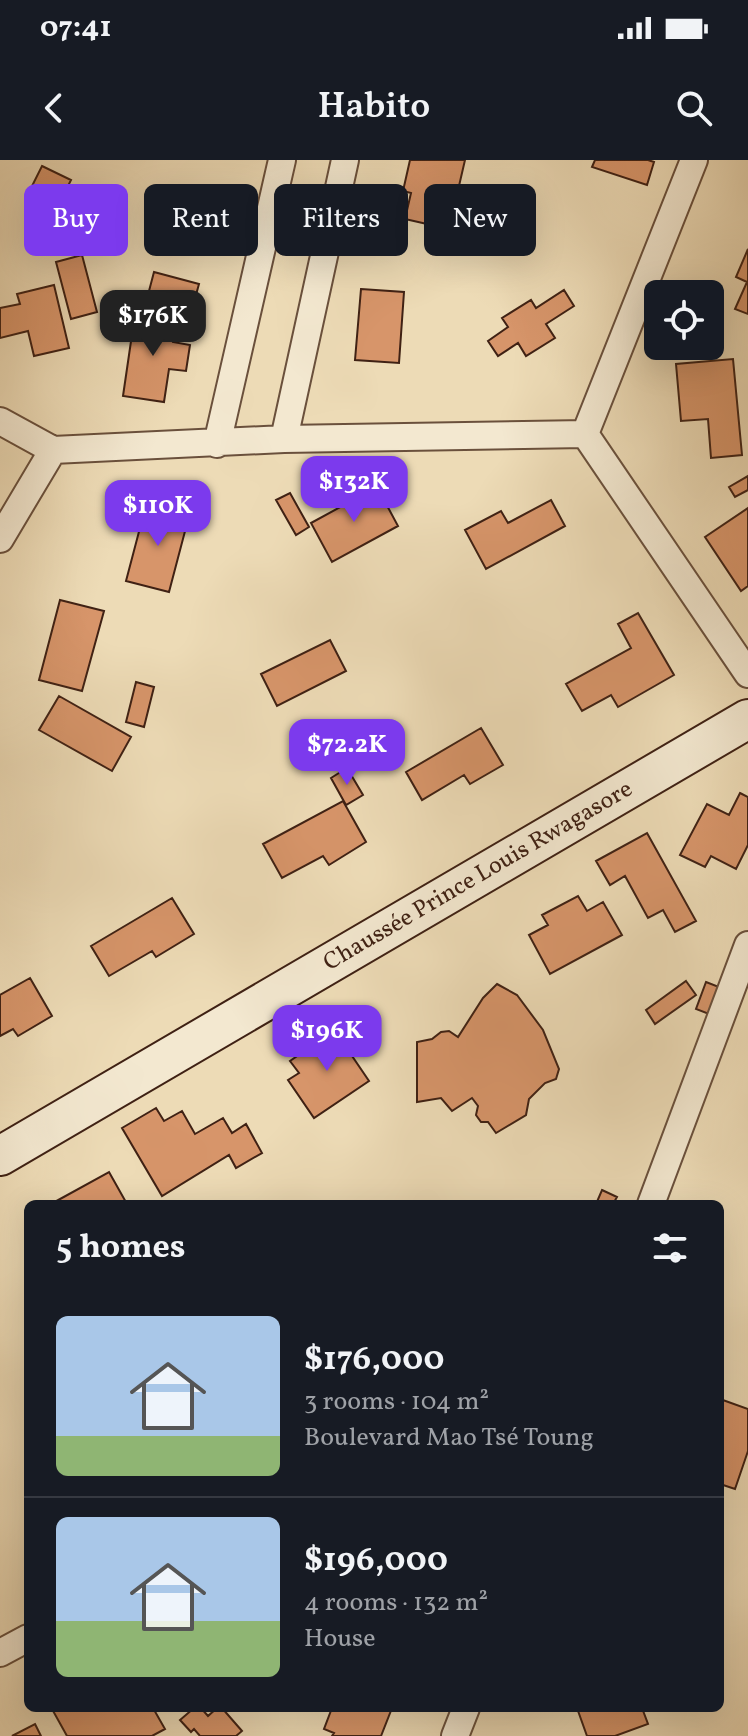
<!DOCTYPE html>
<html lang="en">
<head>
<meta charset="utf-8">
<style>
  :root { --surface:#171b24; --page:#20242c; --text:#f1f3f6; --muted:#9ea1a6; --line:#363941; --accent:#7c3aed }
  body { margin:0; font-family:Vollkorn,serif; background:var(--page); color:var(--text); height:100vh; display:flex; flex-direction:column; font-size:30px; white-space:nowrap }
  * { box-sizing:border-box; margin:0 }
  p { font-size:26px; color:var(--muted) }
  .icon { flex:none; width:44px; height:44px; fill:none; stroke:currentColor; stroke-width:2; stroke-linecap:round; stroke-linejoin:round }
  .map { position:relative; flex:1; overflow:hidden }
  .drawer { position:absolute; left:24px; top:1040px; width:700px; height:512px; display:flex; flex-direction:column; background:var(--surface); border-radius:12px; box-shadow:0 8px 32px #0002 }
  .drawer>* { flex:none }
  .banner { position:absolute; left:24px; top:24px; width:700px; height:72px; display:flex; gap:16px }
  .controls { position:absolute; left:644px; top:120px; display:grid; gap:16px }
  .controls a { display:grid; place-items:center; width:80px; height:80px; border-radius:12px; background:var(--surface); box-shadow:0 8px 32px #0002; font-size:40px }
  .price { position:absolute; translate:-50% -68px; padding:0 18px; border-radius:16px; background:var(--accent); color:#fff; font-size:26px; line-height:52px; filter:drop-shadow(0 2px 4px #0008) }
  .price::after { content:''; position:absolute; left:50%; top:48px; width:24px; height:18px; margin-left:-12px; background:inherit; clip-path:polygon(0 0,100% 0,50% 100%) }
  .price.active { background:#222; color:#fff }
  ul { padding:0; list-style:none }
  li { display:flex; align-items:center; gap:24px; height:200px; padding:0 32px }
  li+li { border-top:2px solid var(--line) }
  li span { display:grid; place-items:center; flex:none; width:224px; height:160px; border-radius:12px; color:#555 }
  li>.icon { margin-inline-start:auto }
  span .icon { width:96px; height:96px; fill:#fffc; stroke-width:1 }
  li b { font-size:34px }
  h2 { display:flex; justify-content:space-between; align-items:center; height:96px; padding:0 32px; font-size:34px }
  .tag { padding:0 28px; border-radius:12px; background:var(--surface); box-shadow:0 8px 32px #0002; font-size:28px; line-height:72px }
  .tag.active { background:var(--accent); color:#fff }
  .status { display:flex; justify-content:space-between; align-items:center; height:56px; padding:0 40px; background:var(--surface); direction:ltr }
  .status svg { height:22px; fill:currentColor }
  header { display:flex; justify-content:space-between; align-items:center; height:104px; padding:0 32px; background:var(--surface); font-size:36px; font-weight:600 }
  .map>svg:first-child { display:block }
  .building { fill:#d7956a; stroke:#3f2114; stroke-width:2 }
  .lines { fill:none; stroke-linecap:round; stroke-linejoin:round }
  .street-casing { stroke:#6a503c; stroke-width:30 }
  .secondary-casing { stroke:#3f2114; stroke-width:42 }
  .street { stroke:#f3e8d0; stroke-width:26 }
  .secondary { stroke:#f3e8d0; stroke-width:38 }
  .labels { text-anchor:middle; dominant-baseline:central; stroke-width:8; stroke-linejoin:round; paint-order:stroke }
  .street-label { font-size:24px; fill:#3f2114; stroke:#f3e8d0 }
</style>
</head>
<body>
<div class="status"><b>07:41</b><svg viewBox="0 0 49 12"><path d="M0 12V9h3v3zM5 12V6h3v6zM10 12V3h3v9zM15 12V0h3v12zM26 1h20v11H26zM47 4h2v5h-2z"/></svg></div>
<header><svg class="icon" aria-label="back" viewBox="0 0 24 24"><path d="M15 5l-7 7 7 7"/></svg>Habito<svg class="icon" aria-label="search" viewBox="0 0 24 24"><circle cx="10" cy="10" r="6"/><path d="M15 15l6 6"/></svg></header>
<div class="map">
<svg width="748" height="1576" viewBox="0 0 748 1576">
  <rect width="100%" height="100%" fill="#eddbb6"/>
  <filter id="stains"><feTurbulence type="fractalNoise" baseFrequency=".0025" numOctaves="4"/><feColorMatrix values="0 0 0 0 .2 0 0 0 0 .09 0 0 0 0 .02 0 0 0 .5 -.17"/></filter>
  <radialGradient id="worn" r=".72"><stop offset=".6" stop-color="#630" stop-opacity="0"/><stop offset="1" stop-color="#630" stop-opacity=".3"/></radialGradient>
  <!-- building -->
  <path class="building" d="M410,0H465L449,69L405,59L411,33L403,31Z
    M595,0H648L654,2L647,25L592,7Z
    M42,6L71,20L50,62L32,53L38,42L27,36Z
    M748,89V154L735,149L747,122L736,117Z
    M82,95L97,152L71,159L56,102Z
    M154,112L199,124L194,142L149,131Z
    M54,125L69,188L34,196L28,171L0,178V148L20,144L17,134Z
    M361,129L404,132L399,203L355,200Z
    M564,130L574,146L546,164L555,178L526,196L518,183L498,196L488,181L508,167L502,158L531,140L536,148Z
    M135,154L176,160L173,182L190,185L186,211L169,209L164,242L123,236Z
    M733,199L742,295L711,298L708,259L681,261L676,204Z
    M748,316V330L735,337L729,327Z
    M377,327L398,366L332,402L311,363Z
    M290,333L309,367L296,375L276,340Z
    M551,340L565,366L486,409L465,370L501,351L508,363Z
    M146,345L189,356L169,432L126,421Z
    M748,348V426L741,431L705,377Z
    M60,440L104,451L82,531L39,520Z
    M638,453L674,515L618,547L611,535L582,551L566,524L631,488L618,464Z
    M330,480L346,511L277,546L261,514Z
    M136,522L154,527L144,567L126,562Z
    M59,536L131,577L112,611L39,570Z
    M481,568L503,605L470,624L464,615L422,640L406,612Z
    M347,608L363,635L346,645L331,618Z
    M740,633L748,637V685L736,709L711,696L705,707L680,695L707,644L729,655Z
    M343,641L366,682L329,705L323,696L282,718L263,684Z
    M647,673L696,761L675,772L663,750L648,758L625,716L610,725L596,701Z
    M578,736L587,751L603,742L622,775L550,814L529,775L548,765L542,755Z
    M172,738L194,774L156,797L152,791L109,816L91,786Z
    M30,818L52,856L18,876L13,869L0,876V835Z
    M686,821L696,835L655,864L646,850Z
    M706,822L719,827L709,854L696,849Z
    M497,824L517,835L543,870L559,909L556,919L545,923L529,939L526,955L496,973L488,962H481L476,955L478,946L472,938L452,951L441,938L417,942V882L432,879L441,872L449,871L458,877L483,838Z
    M341,866L354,886L348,890L369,921L314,958L288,920L299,913L290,901Z
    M156,948L164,961L182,951L195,974L223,958L232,973L246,964L262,993L236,1008L229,995L162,1036L122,968Z
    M109,1012L127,1044H51Z
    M602,1030L617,1037L613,1044H596Z
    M720,1239L748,1249V1291L735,1329L720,1324Z
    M153,1548L165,1569L152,1576H67L52,1549Z
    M194,1548H201L208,1556L217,1548H222L242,1571L236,1576H200L194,1569L191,1572L180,1560Z
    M332,1548H392L381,1576H332L334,1573L324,1569Z
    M577,1548H642L648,1564L615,1576H587Z
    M35,1564L41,1576H12Z"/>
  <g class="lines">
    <!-- street casing -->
    <g class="street-casing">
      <path id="street" d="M0,261L53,290
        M585,274L694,0
        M284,279L345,0
        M217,284L282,0
        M53,290L284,279L585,274L748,514
        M0,379L53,290
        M651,1044L748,785
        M0,1493L28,1478
        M455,1576L466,1548"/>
    </g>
    <!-- secondary casing -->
    <g class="secondary-casing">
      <g id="secondary">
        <path id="s1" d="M0,996L748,559"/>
      </g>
    </g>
    <!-- street -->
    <use href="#street" class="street"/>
    <!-- secondary -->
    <use href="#secondary" class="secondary"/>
  </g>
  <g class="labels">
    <!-- street labels -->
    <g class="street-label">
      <text stroke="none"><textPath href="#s1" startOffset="554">Chaussée Prince Louis Rwagasore</textPath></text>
    </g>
  </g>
  <rect width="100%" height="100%" filter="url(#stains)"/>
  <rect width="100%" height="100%" fill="url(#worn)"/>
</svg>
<div class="controls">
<a><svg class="icon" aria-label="locate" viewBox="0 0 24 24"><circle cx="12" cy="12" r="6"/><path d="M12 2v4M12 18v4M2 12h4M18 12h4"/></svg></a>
</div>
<b class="price active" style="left:153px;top:198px">$176K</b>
<b class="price" style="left:354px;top:364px">$132K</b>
<b class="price" style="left:158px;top:388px">$110K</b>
<b class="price" style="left:347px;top:627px">$72.2K</b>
<b class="price" style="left:327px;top:913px">$196K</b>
<div class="banner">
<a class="tag active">Buy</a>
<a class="tag">Rent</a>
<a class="tag">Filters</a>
<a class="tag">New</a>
</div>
<section class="drawer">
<h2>5 homes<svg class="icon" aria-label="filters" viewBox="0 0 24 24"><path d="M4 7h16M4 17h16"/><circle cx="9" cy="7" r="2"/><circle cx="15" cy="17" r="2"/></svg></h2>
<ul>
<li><span style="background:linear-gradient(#a9c7e8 75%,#8fb573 0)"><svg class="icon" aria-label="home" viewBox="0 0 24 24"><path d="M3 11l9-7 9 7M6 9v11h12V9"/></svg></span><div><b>$176,000</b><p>3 rooms · 104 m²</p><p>Boulevard Mao Tsé Toung</p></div></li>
<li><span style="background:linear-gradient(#a9c7e8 65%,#8fb573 0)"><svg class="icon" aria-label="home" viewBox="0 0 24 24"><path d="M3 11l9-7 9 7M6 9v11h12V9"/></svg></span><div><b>$196,000</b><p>4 rooms · 132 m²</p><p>House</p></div></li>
</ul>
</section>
</div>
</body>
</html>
